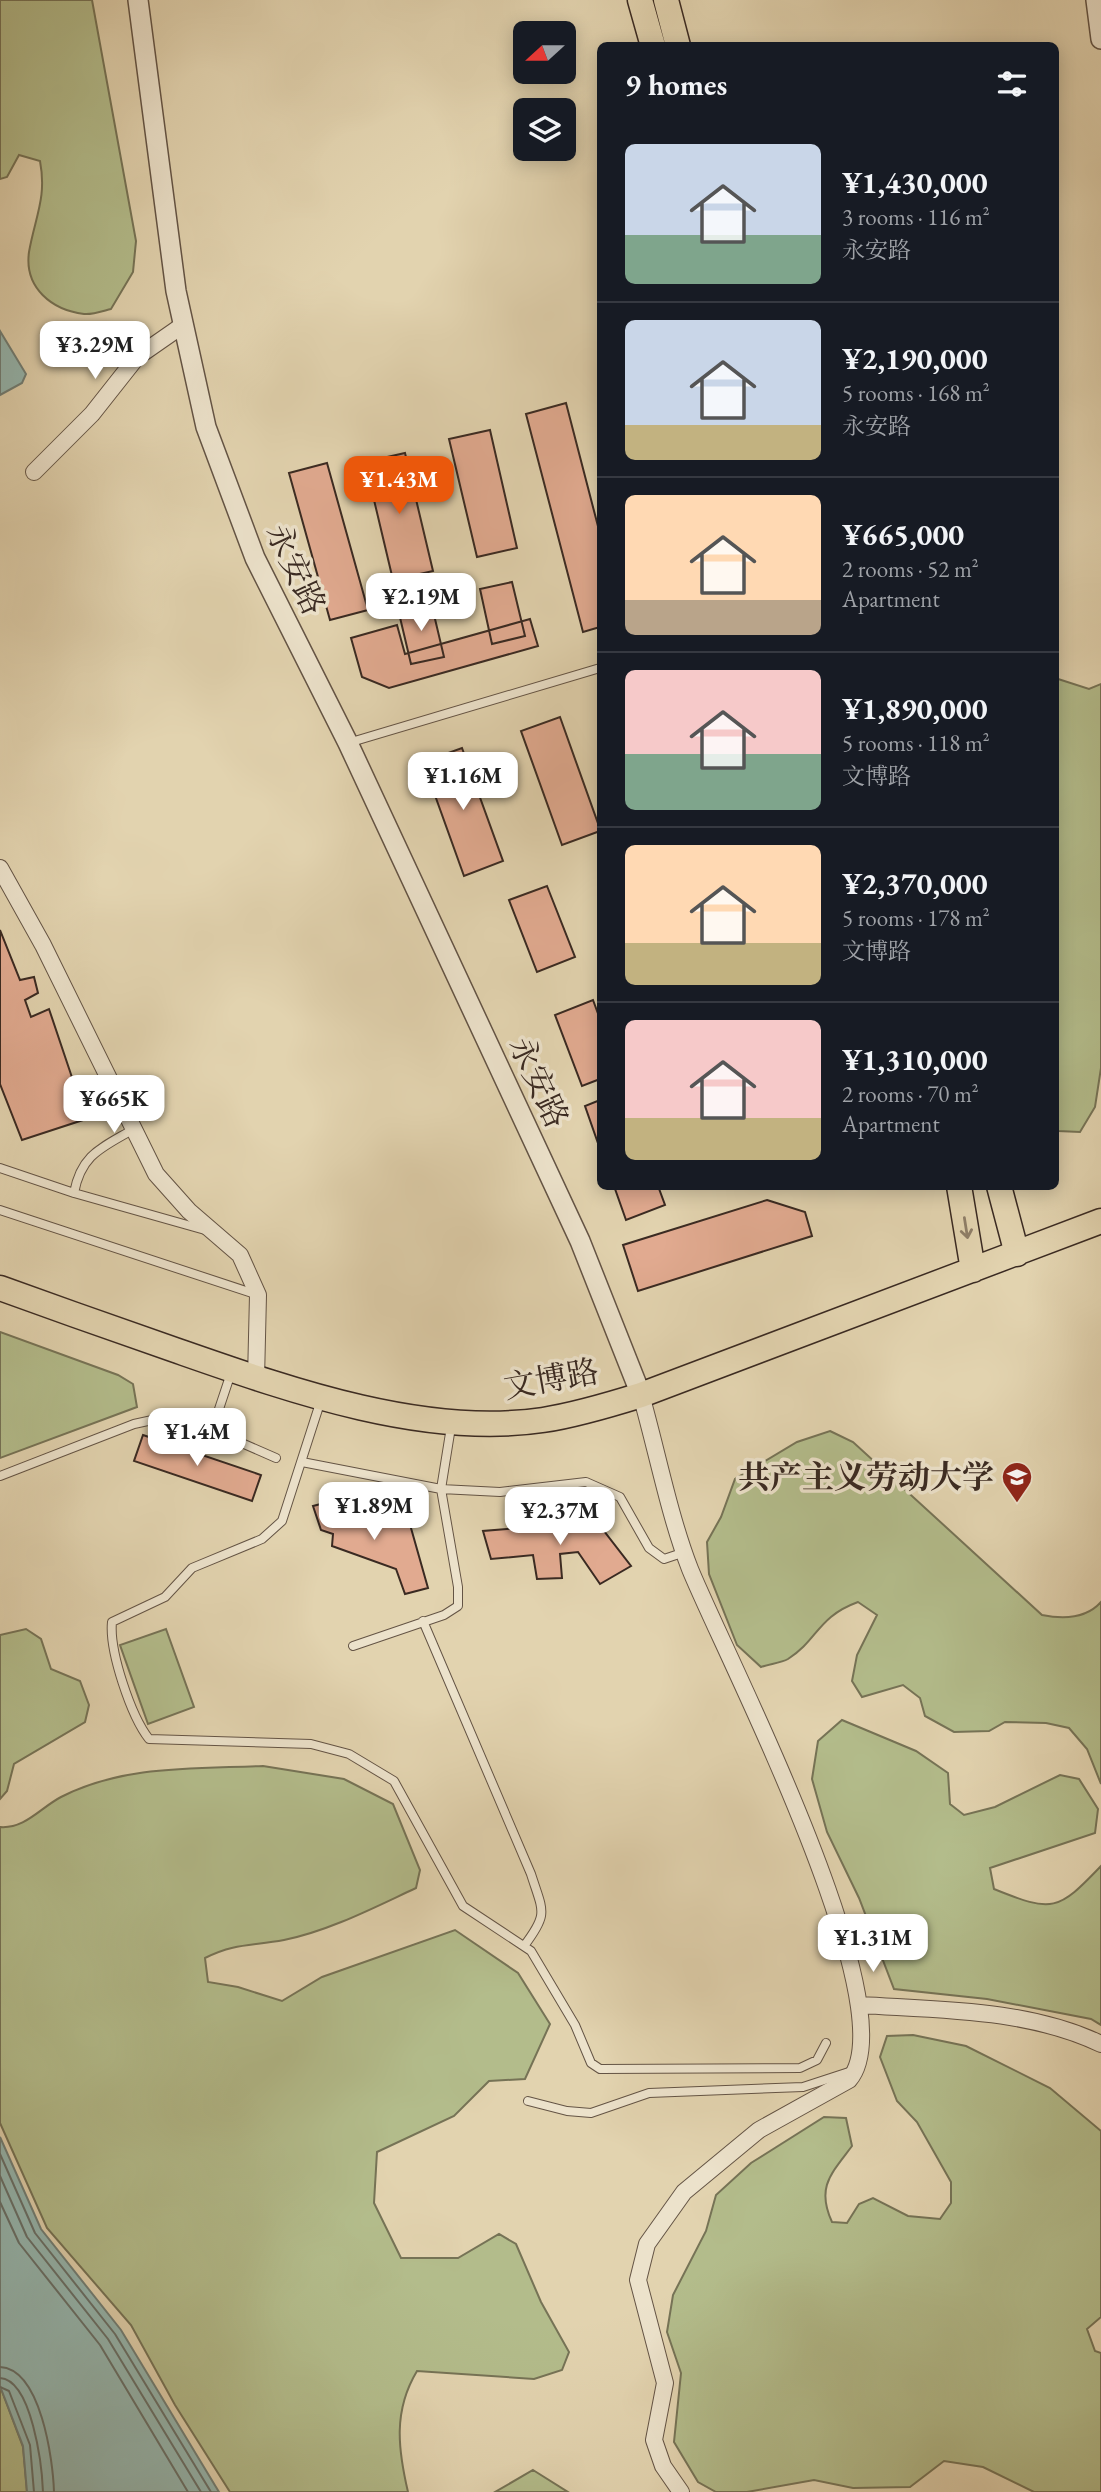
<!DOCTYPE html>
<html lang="en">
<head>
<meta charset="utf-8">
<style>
  :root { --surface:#171b24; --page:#20242c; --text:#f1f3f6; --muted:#9ea1a6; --line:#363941; --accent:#ea580c }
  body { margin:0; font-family:"EB Garamond","Noto Serif SC",serif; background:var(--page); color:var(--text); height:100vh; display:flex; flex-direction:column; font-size:26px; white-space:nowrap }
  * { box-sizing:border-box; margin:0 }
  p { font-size:23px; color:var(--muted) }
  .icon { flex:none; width:38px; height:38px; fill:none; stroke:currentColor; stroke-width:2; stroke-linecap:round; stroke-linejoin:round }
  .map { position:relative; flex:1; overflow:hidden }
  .sheet { position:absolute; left:597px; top:42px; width:462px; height:1148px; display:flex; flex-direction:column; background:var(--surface); border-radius:10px; box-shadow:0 4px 18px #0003 }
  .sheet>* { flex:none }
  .needle { width:46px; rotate:249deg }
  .controls { position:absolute; left:513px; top:21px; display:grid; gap:14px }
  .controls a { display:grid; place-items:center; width:63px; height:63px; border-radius:10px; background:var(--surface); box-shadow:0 4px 18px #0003; font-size:35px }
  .price { position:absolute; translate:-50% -60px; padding:0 16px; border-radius:14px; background:#fff; color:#222; font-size:23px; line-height:46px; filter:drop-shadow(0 2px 4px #0008) }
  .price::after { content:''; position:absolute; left:50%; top:42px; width:21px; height:16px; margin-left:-10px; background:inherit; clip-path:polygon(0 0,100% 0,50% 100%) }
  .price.current { background:var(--accent); color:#fff }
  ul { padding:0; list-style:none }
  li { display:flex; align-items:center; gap:21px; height:175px; padding:0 28px }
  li+li { border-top:2px solid var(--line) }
  li span { display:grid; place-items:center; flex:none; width:196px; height:140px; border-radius:10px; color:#555 }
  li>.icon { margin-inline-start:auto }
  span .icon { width:84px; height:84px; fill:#fffc; stroke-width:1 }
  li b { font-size:30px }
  h2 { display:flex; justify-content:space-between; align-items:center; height:84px; padding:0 28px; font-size:30px }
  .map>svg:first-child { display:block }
  .green { fill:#b3bc8b; stroke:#767356; stroke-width:2 }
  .water { fill:#95b7b0; stroke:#717f77; stroke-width:2 }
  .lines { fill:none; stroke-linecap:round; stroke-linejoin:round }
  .shore { stroke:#687069; stroke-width:2 }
  .building { fill:#e1aa90; stroke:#3a2a22; stroke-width:2 }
  .service-casing { stroke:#645445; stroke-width:10 }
  .minor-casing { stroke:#645445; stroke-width:18 }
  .tertiary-casing { stroke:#645445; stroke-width:22 }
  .primary-casing { stroke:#3a2a22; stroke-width:27 }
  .service { stroke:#ece2cb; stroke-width:8 }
  .minor { stroke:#ece2cb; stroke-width:16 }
  .tertiary { stroke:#ece2cb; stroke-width:19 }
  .primary { stroke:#e2d3af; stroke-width:24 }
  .oneway { stroke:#8e7e68 }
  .labels { text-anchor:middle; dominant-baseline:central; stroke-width:7; stroke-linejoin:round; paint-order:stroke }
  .street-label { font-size:32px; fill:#3a2a22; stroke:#ece2cb }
  .poi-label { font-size:32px; font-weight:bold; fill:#3a2a22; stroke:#ece2cb; text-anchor:end }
</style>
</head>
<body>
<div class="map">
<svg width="1101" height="2492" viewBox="0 0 1101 2492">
  <rect width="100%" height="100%" fill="#e2d3af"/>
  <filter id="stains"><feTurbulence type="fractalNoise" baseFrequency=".00286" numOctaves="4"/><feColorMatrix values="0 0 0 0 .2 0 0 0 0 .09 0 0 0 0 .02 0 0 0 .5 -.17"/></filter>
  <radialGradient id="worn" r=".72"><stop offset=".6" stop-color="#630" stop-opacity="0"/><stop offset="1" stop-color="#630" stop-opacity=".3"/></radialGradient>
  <!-- green -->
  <path class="green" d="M0,0H92L136,241L133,272L111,309C103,311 92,315 84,314C52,310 24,288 29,252C35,217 47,198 40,161L19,155L7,177L0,179Z
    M1055,678L1089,689L1101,684V1068L1095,1107L1080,1132L1058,1131L1055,1127Z
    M0,1332L118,1375L133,1384L137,1407L0,1458Z
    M830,1431L853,1442L1042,1615C1062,1619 1086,1619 1101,1602V1784L1087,1749L1069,1728L1046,1723L1005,1722L989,1731L954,1732L925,1716L920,1698L903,1685L862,1697L852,1681L857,1655L877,1615L858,1602C817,1617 818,1640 788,1659C781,1663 769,1664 761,1667L737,1645L709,1574L707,1542L721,1517L735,1479L797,1442Z
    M26,1629L41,1639L51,1669L80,1681L89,1705L85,1722L14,1764L7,1791L0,1799V1635Z
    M166,1629L194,1707L148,1724L120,1645Z
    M842,1720L916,1751L948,1773L950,1804L964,1815L995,1807L1060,1775L1079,1779L1098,1809L1095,1833L990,1868L994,1889C1053,1913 1058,1911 1101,1866V2025L1091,2019L987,1999L894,1989L859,1898L827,1832L812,1779L818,1741Z
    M263,1766L344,1779L393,1804L420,1870L416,1888C375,1907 329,1931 284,1940C252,1946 235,1943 205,1958L208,1982L238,1987L282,2001L322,1977L455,1930L518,1973L550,2024L525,2079L489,2081L454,2116L377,2152L374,2203L401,2258H458L499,2234L516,2244L541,2302L569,2352L562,2370L534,2379L417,2371C393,2411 398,2449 408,2492H230L175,2405L131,2325L47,2228L0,2123V1827C25,1829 40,1808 61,1797C123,1765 195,1769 263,1766Z
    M913,2035L966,2046L1050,2088L1101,2131V2317L1087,2329L1095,2351L1101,2353V2492H1034L983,2467L944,2461L910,2487L853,2488L814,2480L747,2492H716L698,2482L674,2442L681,2373L667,2332L673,2295L706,2231L716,2195L751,2163L824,2117L846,2118L852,2146C831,2174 816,2187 832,2222L847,2223L859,2204L873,2198L908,2216L940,2219L951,2203V2182L917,2122L897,2101L880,2057L887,2036Z
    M0,2386L23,2447L27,2492H0Z
    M533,2470L568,2492H495Z"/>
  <!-- water -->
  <path class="water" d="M0,331L26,374L22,383L0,395Z
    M0,2137L41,2229L121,2330L219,2492H27L23,2446L0,2386Z"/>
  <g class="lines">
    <!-- shore -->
    <path class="shore" d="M0,2154L35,2233L115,2334L211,2492
      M0,2176L27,2237L108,2339L201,2492
      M0,2202L19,2243L100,2345L188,2492
      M0,2367C41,2369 53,2460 54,2492
      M0,2378C32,2380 42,2466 43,2492
      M0,2387L9,2391L30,2445L34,2492"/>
  </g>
  <!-- building -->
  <path class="building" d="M566,403L600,534V627L583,632L526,414Z
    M490,430L517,548L477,557L449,439Z
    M405,453L433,571L393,580L365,462Z
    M327,463L368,610L330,620L289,473Z
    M512,582L525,636L492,644L480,589Z
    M431,602L444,657L411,664L398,609Z
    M530,619L538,646L389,688L362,677L351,638L397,625L405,654Z
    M560,717L600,829V831L562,845L521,731Z
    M462,748L503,861L464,876L423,762Z
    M547,886L575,957L537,972L509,900Z
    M0,930L20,980L34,977L38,993L25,1000L31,1017L49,1009L86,1119L22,1140L0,1084Z
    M593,1000L600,1019V1079L582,1086L555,1015Z
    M600,1100V1149L585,1106Z
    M614,1186H658L665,1205L626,1220Z
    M767,1200L805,1212L812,1236L638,1291L623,1245Z
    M143,1435L261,1475L252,1501L134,1461Z
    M332,1501L394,1527L409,1521L428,1588L405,1594L396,1569L332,1546L333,1534L321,1530L313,1506Z
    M587,1509L631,1566L600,1584L578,1552L560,1554L562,1578L537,1579L533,1555L491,1559L483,1531L555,1525Z"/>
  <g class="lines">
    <!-- service casing -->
    <g class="service-casing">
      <path id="service" d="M348,743L600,668
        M0,1168L74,1193L205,1230
        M74,1193C81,1155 101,1148 132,1130
        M0,1210L258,1295
        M321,1400L282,1521L262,1539L192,1568L165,1597L112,1622C109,1651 131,1716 149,1739L311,1744L349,1754L394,1781L463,1906L531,1951L575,2025L591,2063L600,2069L800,2068L817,2060L826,2043
        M212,1430L231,1373
        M302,1462L441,1489L500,1492L586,1482L620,1497L649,1548L664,1559L685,1552
        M0,1476L134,1424L166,1417L212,1430L276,1458
        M423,1621L531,1874C543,1912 549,1913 524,1946
        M353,1646L444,1615L458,1606V1587L441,1489L451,1427
        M528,2101L567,2111L591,2113L649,2093L803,2087L852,2071"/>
    </g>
    <!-- minor casing -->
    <g class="minor-casing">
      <path id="minor" d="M34,472L92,414L137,357L183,325
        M0,868L43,945L156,1174L189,1211L240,1255L258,1295L256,1379
        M641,1395C657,1451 669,1515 690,1569C724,1653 910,2010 849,2080L759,2130L684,2192L647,2244L638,2280L665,2383L654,2440L663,2466L681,2492
        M861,2005C940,2010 1028,2009 1101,2044"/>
    </g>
    <!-- tertiary casing -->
    <g class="tertiary-casing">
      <path id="tertiary" d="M138,0L176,291L206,427L255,558L348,743L580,1241L641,1395
        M1096,0L1101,39"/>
    </g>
    <!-- primary casing -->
    <g class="primary-casing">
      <path id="primary" d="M640,0L653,46
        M666,0L678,46
        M959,1186L973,1270
        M999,1186L1017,1254
        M0,1288C58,1309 117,1330 175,1350C287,1389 423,1438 543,1420C576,1415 609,1405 641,1395L1101,1221"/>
    </g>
    <!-- service -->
    <use href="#service" class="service"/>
    <!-- minor -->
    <use href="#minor" class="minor"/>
    <!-- tertiary -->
    <use href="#tertiary" class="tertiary"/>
    <!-- primary -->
    <use href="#primary" class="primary"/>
  </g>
  <!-- one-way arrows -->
  <defs><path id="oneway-shaft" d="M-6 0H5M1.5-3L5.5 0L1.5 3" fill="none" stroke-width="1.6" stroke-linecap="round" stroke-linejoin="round" transform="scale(1.75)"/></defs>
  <use class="oneway" href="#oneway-shaft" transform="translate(966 1228) rotate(81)"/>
  <!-- icons -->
  <defs>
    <g id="university-pin" transform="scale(1.575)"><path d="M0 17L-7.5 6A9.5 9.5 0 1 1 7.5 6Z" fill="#8f2418" stroke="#ece2cb"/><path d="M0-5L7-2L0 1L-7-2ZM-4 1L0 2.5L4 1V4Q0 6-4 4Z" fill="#fff"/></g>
  </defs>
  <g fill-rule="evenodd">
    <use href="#university-pin" x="1017" y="1477"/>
  </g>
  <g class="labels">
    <!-- street labels -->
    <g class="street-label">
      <text transform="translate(296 569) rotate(65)">永安路</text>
      <text transform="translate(539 1082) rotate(65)">永安路</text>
      <text transform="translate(551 1379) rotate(-10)">文博路</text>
    </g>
    <!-- poi labels -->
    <g class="poi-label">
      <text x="994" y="1477">共产主义劳动大学</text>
    </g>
  </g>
  <rect width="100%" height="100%" filter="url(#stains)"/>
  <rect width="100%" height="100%" fill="url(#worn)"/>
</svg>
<div class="controls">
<a><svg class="needle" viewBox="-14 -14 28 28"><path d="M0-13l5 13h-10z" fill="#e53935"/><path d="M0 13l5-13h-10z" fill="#9ea1a6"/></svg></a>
<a><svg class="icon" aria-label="layers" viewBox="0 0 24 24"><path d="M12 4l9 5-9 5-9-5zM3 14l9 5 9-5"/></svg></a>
</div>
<b class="price" style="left:95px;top:381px">¥3.29M</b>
<b class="price current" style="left:399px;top:516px">¥1.43M</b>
<b class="price" style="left:421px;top:633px">¥2.19M</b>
<b class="price" style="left:463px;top:812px">¥1.16M</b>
<b class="price" style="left:114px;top:1135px">¥665K</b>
<b class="price" style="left:197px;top:1468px">¥1.4M</b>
<b class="price" style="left:374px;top:1542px">¥1.89M</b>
<b class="price" style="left:560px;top:1547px">¥2.37M</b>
<b class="price" style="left:873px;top:1974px">¥1.31M</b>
<section class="sheet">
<h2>9 homes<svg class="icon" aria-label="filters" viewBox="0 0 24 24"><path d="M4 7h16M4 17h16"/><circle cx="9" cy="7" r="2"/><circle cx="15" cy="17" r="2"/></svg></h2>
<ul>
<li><span style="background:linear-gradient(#c9d6e8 65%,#7fa58c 0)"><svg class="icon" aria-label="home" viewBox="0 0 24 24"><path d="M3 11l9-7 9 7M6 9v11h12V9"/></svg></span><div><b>¥1,430,000</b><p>3 rooms · 116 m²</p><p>永安路</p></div></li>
<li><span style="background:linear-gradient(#c9d6e8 75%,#c2b280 0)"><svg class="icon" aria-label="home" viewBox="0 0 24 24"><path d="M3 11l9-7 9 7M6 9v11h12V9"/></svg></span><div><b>¥2,190,000</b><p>5 rooms · 168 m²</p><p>永安路</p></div></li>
<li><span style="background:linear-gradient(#ffd9b3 75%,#b9a48a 0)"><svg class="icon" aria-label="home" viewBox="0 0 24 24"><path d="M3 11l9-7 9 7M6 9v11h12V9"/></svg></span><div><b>¥665,000</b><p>2 rooms · 52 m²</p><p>Apartment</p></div></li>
<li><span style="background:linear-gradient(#f6c9c9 60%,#7fa58c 0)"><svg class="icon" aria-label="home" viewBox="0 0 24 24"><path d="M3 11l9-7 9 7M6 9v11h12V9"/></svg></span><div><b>¥1,890,000</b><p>5 rooms · 118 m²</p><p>文博路</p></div></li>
<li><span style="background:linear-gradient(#ffd9b3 70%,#c2b280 0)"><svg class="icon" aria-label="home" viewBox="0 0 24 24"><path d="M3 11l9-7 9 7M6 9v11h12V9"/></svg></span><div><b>¥2,370,000</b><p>5 rooms · 178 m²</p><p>文博路</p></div></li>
<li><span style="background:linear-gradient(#f6c9c9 70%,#c2b280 0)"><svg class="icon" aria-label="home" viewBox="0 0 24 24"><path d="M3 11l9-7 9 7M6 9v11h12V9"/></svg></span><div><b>¥1,310,000</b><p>2 rooms · 70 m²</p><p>Apartment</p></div></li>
</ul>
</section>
</div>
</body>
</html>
